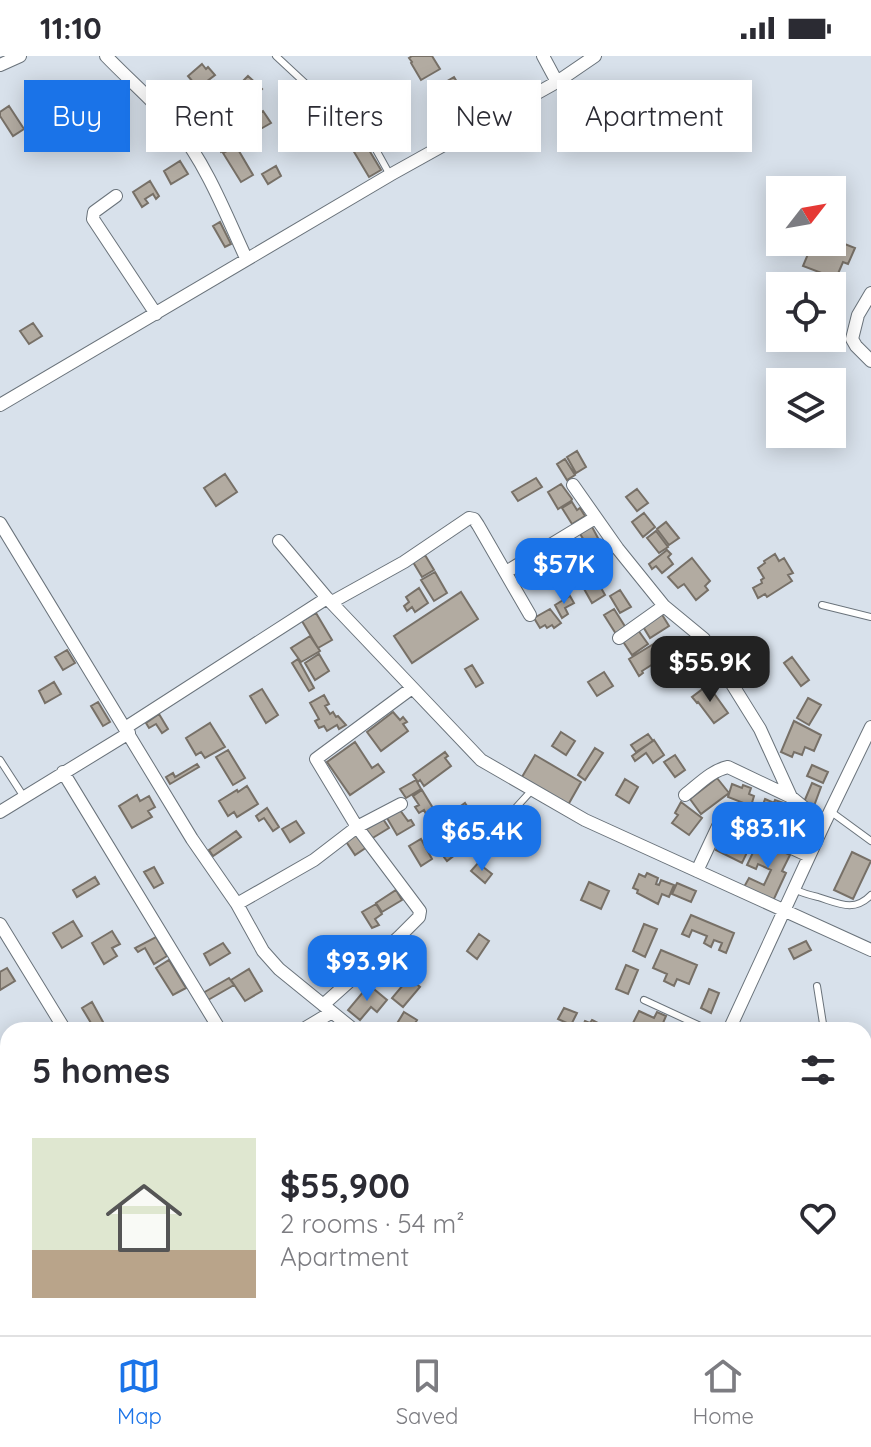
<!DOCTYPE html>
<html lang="en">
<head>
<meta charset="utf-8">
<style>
  :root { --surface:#fff; --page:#f2f2f3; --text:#2b2b33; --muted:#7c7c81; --line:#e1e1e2; --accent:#1a73e8 }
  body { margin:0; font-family:Quicksand,sans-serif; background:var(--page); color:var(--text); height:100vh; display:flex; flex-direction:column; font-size:30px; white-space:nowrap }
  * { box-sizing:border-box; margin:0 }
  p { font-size:26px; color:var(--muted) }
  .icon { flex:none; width:44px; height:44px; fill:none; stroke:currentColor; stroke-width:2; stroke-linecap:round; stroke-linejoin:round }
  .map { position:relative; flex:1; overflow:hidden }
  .side { position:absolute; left:0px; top:966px; width:872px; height:314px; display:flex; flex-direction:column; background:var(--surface); border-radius:24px 24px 0 0; box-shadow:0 4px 20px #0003 }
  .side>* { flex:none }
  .banner { position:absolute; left:24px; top:24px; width:824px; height:72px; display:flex; gap:16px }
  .needle { width:52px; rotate:59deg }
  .tools { position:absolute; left:766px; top:120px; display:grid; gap:16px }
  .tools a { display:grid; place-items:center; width:80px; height:80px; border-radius:0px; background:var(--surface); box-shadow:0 4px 20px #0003; font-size:40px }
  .price { position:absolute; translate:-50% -68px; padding:0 18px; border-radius:16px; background:var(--accent); color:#fff; font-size:26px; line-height:52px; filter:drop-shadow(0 2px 4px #0008) }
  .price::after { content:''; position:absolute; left:50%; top:48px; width:24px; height:18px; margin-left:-12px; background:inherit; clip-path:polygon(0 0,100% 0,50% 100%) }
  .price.on { background:#222; color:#fff }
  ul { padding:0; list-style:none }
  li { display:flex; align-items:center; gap:24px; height:200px; padding:0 32px }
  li+li { border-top:2px solid var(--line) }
  li span { display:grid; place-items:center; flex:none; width:224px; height:160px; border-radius:0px; color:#555 }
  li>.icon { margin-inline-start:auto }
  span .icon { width:96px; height:96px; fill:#fffc; stroke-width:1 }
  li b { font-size:34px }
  h2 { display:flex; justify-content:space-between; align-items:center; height:96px; padding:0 32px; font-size:34px }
  .tag { padding:0 28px; border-radius:0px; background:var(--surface); box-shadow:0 4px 20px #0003; font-size:28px; line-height:72px }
  .tag.on { background:var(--accent); color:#fff }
  .status { display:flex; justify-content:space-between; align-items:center; height:56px; padding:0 40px; background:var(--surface); direction:ltr }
  .status svg { height:22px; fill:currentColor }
  .menu { display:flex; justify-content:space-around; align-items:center; height:112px; border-top:2px solid var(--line); background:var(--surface); font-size:22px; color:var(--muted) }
  .menu a { display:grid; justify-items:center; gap:4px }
  .menu .on { color:var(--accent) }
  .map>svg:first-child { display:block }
  .building { fill:#b2aba1; stroke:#777067; stroke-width:2 }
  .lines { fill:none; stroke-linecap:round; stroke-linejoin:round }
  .lane-casing { stroke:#6a737b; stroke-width:8 }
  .street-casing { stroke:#6a737b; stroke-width:14 }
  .lane { stroke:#fff; stroke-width:6 }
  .street { stroke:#fff; stroke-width:12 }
</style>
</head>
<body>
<div class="status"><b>11:10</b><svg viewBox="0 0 49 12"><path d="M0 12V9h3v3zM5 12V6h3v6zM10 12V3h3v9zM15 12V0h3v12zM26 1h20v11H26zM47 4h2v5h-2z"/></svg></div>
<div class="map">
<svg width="871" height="1279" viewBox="0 0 871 1279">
  <rect width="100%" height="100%" fill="#d8e1eb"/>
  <!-- building -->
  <path class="building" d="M412,0H432L440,13L421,24L411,7L412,6L409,2Z
    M202,8L206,13L208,11L215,19L198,32L188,20Z
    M248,20L262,33L253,42L239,29Z
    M454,21L460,31L448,38L442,28Z
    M214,25L228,42L216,51L202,34Z
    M9,50L24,73L13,80L0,60V56Z
    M263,55L271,67L257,75L250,63Z
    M346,71L356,88L363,84L381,114L369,121L341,74Z
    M231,75L237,87L221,96L214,85Z
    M236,90L253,119L241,126L223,97Z
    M180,105L188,118L171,128L164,115Z
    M276,110L281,120L268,128L262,118Z
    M150,125L159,140L156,143L153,138L145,143L148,147L142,151L133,136Z
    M220,166L231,188L225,191L213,170Z
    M832,183L855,192L848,208L843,206L837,220L833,219L832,221L803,210L813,186H832Z
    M33,267L42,280L29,288L20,275Z
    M577,395L586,411L576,417L567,401Z
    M565,403L575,419L567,424L557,408Z
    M225,418L237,436L216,450L204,432Z
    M536,422L542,431L518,445L512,436Z
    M561,428L572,443L571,445L558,453L548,436Z
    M637,433L648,447L637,455L626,441Z
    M572,446L577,454L580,452L585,460L572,468L562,452Z
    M644,457L655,471L643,481L632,466Z
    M666,466L679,482L669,489L657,473Z
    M591,469L599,484L588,491L579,476Z
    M656,475L668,491L659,497L647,482Z
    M554,494L564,511L556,516L554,512L550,515L542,503L547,500L545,497Z
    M667,494L671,498L668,501L673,508L662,517L656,510L652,513L649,508Z
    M775,498L779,505L784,502L793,517L788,519L792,525L767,541L765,538L758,542L753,532L762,527L761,524L764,522L758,512L765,507L764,505Z
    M425,499L434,514L422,521L413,506Z
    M692,502L710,525L705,530L708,534L696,544L684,528L678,532L668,521Z
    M535,503L537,506L539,505L549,522L541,528L538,523L534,526L525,511Z
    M571,503L587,527L581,531L565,506Z
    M435,516L447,537L434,545L421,524Z
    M596,523L605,539L592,547L583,531Z
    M419,532L428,547L415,556L412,551L407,555L404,550L409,546L406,541Z
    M620,534L631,551L620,557L610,540Z
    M461,536L478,563L412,607L394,580Z
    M570,540L574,547L565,552L568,558L562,562L555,549Z
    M550,553L561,567L554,572L552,569L547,572L545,569L540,572L534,562Z
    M614,553L626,572L616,578L604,559Z
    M316,557L332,584L318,592L302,565Z
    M661,557L669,570L650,582L642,569Z
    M638,574L648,588L632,599L622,584Z
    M310,580L320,595L301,606L291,592Z
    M655,587L664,601L642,615L643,617L639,620L629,603Z
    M67,594L75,607L63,614L55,601Z
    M319,598L329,615L315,624L305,607Z
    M792,601L809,624L801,630L784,607Z
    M298,603L314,632L309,635L292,607Z
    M472,609L483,627L476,631L465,613Z
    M604,616L613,630L597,640L588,626Z
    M54,626L61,638L45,647L39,635Z
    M708,629L728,657L714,667L698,646L697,647L692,641Z
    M262,633L278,659L266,667L250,640Z
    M324,639L329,648L325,650L330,658L333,656L336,661L338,660L346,669L339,673L337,669L327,675L324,670L319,672L315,665L319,663L310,647Z
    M808,642L821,649L809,669L797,662Z
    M98,646L110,666L103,670L91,650Z
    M393,656L400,664L403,661L407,666L403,668L408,675L381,695L367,676Z
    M159,658L168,673L162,677L156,668L149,672L146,667Z
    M794,665L821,679L814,695L805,691L802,699L794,696L792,701L781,696Z
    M210,667L225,691L205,702L201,696L196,699L186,682Z
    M561,676L575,685L566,699L552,690Z
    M648,678L653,685L636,696L631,689Z
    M654,684L664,699L653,707L646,697L635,705L632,700Z
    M355,686L372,712L378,708L384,716L350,739L327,706Z
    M595,692L603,697L585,724L578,719Z
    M228,694L245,722L233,729L216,701Z
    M445,696L448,700L445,702L451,710L424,730L420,724L418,726L413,719Z
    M535,699L581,726L568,749L522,721Z
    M675,699L685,714L675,721L664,706Z
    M197,708L199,711L170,728L166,721L173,717L175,721Z
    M812,709L828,716L823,727L807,720Z
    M717,722L729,737L701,758L690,743Z
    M625,723L638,731L629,747L616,739Z
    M416,724L421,733L406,742L400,733Z
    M812,727L821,731L814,750L804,746Z
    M732,728L742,732L743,729L751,732L749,738L754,740L751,750L728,741Z
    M247,730L258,748L237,761L234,756L228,760L219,745L237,734L238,736Z
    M422,734L436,757L428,762L424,754L419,757L415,751L419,749L413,740Z
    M137,739L140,745L149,740L155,751L148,755L152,761L132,772L119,750Z
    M765,743L774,747L775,744L784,747L782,752L787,754L783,765L780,764L779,766L766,761L764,765L758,763Z
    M681,746L702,762L689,779L672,767L678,759L675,757Z
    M465,747L480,769L462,781L447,760Z
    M267,752L279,771L273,775L264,762L259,765L256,760Z
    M400,754L408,765L411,764L414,769L397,779L387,762Z
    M786,761L802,766L798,778L782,772Z
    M383,763L389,772L371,783L365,774Z
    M296,765L304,777L290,786L282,773Z
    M726,773L752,786L742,807L716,794Z
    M236,775L241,781L213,800L209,794Z
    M357,776L367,791L355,799L345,784Z
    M457,781L461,786L465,783L469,788L447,805L440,796Z
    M421,783L432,803L421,810L409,790Z
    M759,784L790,799L782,815L786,817L773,845L744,831L749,822L764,829L771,814L758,808L756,813L747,809Z
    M852,796L871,805L853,843L834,834Z
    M478,807L492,818L485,827L471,815Z
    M154,811L163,827L154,832L144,816Z
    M647,817L658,822L656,828L659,829L661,824L674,829L669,841L662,838L658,848L637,837L638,834L633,832L639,818L645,821Z
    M95,821L99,828L77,841L73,834Z
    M589,826L609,835L601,853L581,844Z
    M677,827L696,835L691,846L672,838Z
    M396,834L402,844L382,856L376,847Z
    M376,848L382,858L375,863L379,869L372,872L362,856Z
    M691,859L734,877L726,897L719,894L722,887L714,884L711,891L704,887L707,880L692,874L689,881L682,878Z
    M73,865L82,880L62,892L53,877Z
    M644,868L657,873L645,901L633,895Z
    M112,875L120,888L112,892L117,900L104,908L92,887Z
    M479,878L489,885L477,903L467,895Z
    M156,881L167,900L154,908L145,892L138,896L135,892Z
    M806,885L811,894L794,903L789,893Z
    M223,887L230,897L210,909L204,898Z
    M661,894L697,909L689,928L677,923L674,930L664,925L667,918L653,912Z
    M169,904L186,932L173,939L156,912Z
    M337,908L345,920L331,929L323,918Z
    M626,909L638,914L628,938L616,933Z
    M7,912L15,925L0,934V916Z
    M249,913L262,935L245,945L231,924Z
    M229,922L234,929L208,944L203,937Z
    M409,922L420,931L403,951L392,942Z
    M369,929L387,944L377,956L371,951L360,964L348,954Z
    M709,933L719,937L711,957L701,952Z
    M92,946L103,966L94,972L82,952Z
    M564,952L577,957L571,969L558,963Z
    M639,955L654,962L657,956L666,960L663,967L677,974L630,973Z
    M404,956L417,964L411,974H393Z
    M592,964L604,970V974H581L585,965L590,967Z
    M864,1008L871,1018V1072H864Z
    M8,1062V1088L4,1090L0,1084V1067Z
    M274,1272H300L304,1274L301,1279H283L273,1274Z
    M806,1272H841L838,1279H813L810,1278L811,1276Z"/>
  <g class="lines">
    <!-- lane casing -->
    <g class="lane-casing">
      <path id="lane" d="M276,0L305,27L345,49L359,63L390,119
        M822,549L871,561
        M0,704L24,741
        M830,755L871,785
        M479,795L501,768L532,734
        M794,833C802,837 809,839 818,841C838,847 854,857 871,839
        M817,930L824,974
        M644,944L709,974
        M864,1087L871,1091"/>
    </g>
    <!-- street casing -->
    <g class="street-casing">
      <path id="street" d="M106,0C129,24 155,46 176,71C207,109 226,159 246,202
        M543,0L557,26
        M0,9L20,0
        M116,140L94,156L93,163L156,258
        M871,237L858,259L852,283L856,290L871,305
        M0,349L390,119L557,26L595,0
        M573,429L618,493L664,550L704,583L760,673L791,741
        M0,467L192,783L237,848L263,895L279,913L354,974
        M279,485L327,542L481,704L585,764L871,894
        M506,516L595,462
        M332,546L404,506L469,462L474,463L478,469L530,559
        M619,582L664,550
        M125,672L327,542
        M63,716L220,974
        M685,739C698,729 712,714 728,711L791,741L824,768
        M0,756L129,677
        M697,815L720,766L724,763H729L809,800
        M237,848L314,804L357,771L401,748
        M0,868L65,974
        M323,949L399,881L419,861L420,855L357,771L316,703L412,632
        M302,974L332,956
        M729,974L824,768L871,671
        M0,1011L8,1025
        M0,1156L8,1152
        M864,1210L871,1213
        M864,1225L871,1228
        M144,1272L147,1279
        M325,1272L340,1279
        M416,1272L433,1279
        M550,1272L565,1279
        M0,1275L9,1272
        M585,1279L588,1272"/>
    </g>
    <!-- lane -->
    <use href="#lane" class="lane"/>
    <!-- street -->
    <use href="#street" class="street"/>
  </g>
</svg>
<div class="tools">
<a><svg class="needle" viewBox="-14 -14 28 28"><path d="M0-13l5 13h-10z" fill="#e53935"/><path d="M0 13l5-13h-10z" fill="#7c7c81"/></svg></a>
<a><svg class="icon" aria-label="locate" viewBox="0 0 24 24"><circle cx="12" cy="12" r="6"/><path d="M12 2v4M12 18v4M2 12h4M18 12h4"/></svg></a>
<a><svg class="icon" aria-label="layers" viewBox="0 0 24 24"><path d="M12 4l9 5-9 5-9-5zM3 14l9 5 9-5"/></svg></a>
</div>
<b class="price" style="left:564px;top:550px">$57K</b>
<b class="price on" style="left:710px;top:648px">$55.9K</b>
<b class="price" style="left:768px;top:814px">$83.1K</b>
<b class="price" style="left:482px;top:817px">$65.4K</b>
<b class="price" style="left:367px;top:947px">$93.9K</b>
<div class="banner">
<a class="tag on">Buy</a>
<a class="tag">Rent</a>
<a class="tag">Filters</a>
<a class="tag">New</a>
<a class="tag">Apartment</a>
</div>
<section class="side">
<h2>5 homes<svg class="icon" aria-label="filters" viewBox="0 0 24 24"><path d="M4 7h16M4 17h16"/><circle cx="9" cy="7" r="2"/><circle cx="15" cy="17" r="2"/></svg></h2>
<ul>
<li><span style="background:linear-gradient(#dfe7d0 70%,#b9a48a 0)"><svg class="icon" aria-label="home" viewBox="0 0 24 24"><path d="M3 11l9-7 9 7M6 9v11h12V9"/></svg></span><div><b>$55,900</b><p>2 rooms · 54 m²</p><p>Apartment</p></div><svg class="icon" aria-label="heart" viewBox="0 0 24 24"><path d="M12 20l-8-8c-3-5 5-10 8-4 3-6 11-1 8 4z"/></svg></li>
</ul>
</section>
</div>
<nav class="menu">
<a class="on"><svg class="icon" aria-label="map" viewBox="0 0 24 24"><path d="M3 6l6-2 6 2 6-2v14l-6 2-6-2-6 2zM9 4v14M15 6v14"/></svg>Map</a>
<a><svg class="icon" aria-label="saved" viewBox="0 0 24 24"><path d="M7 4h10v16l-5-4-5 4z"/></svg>Saved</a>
<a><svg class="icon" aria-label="home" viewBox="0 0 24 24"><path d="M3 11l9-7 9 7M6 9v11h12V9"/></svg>Home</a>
</nav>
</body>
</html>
